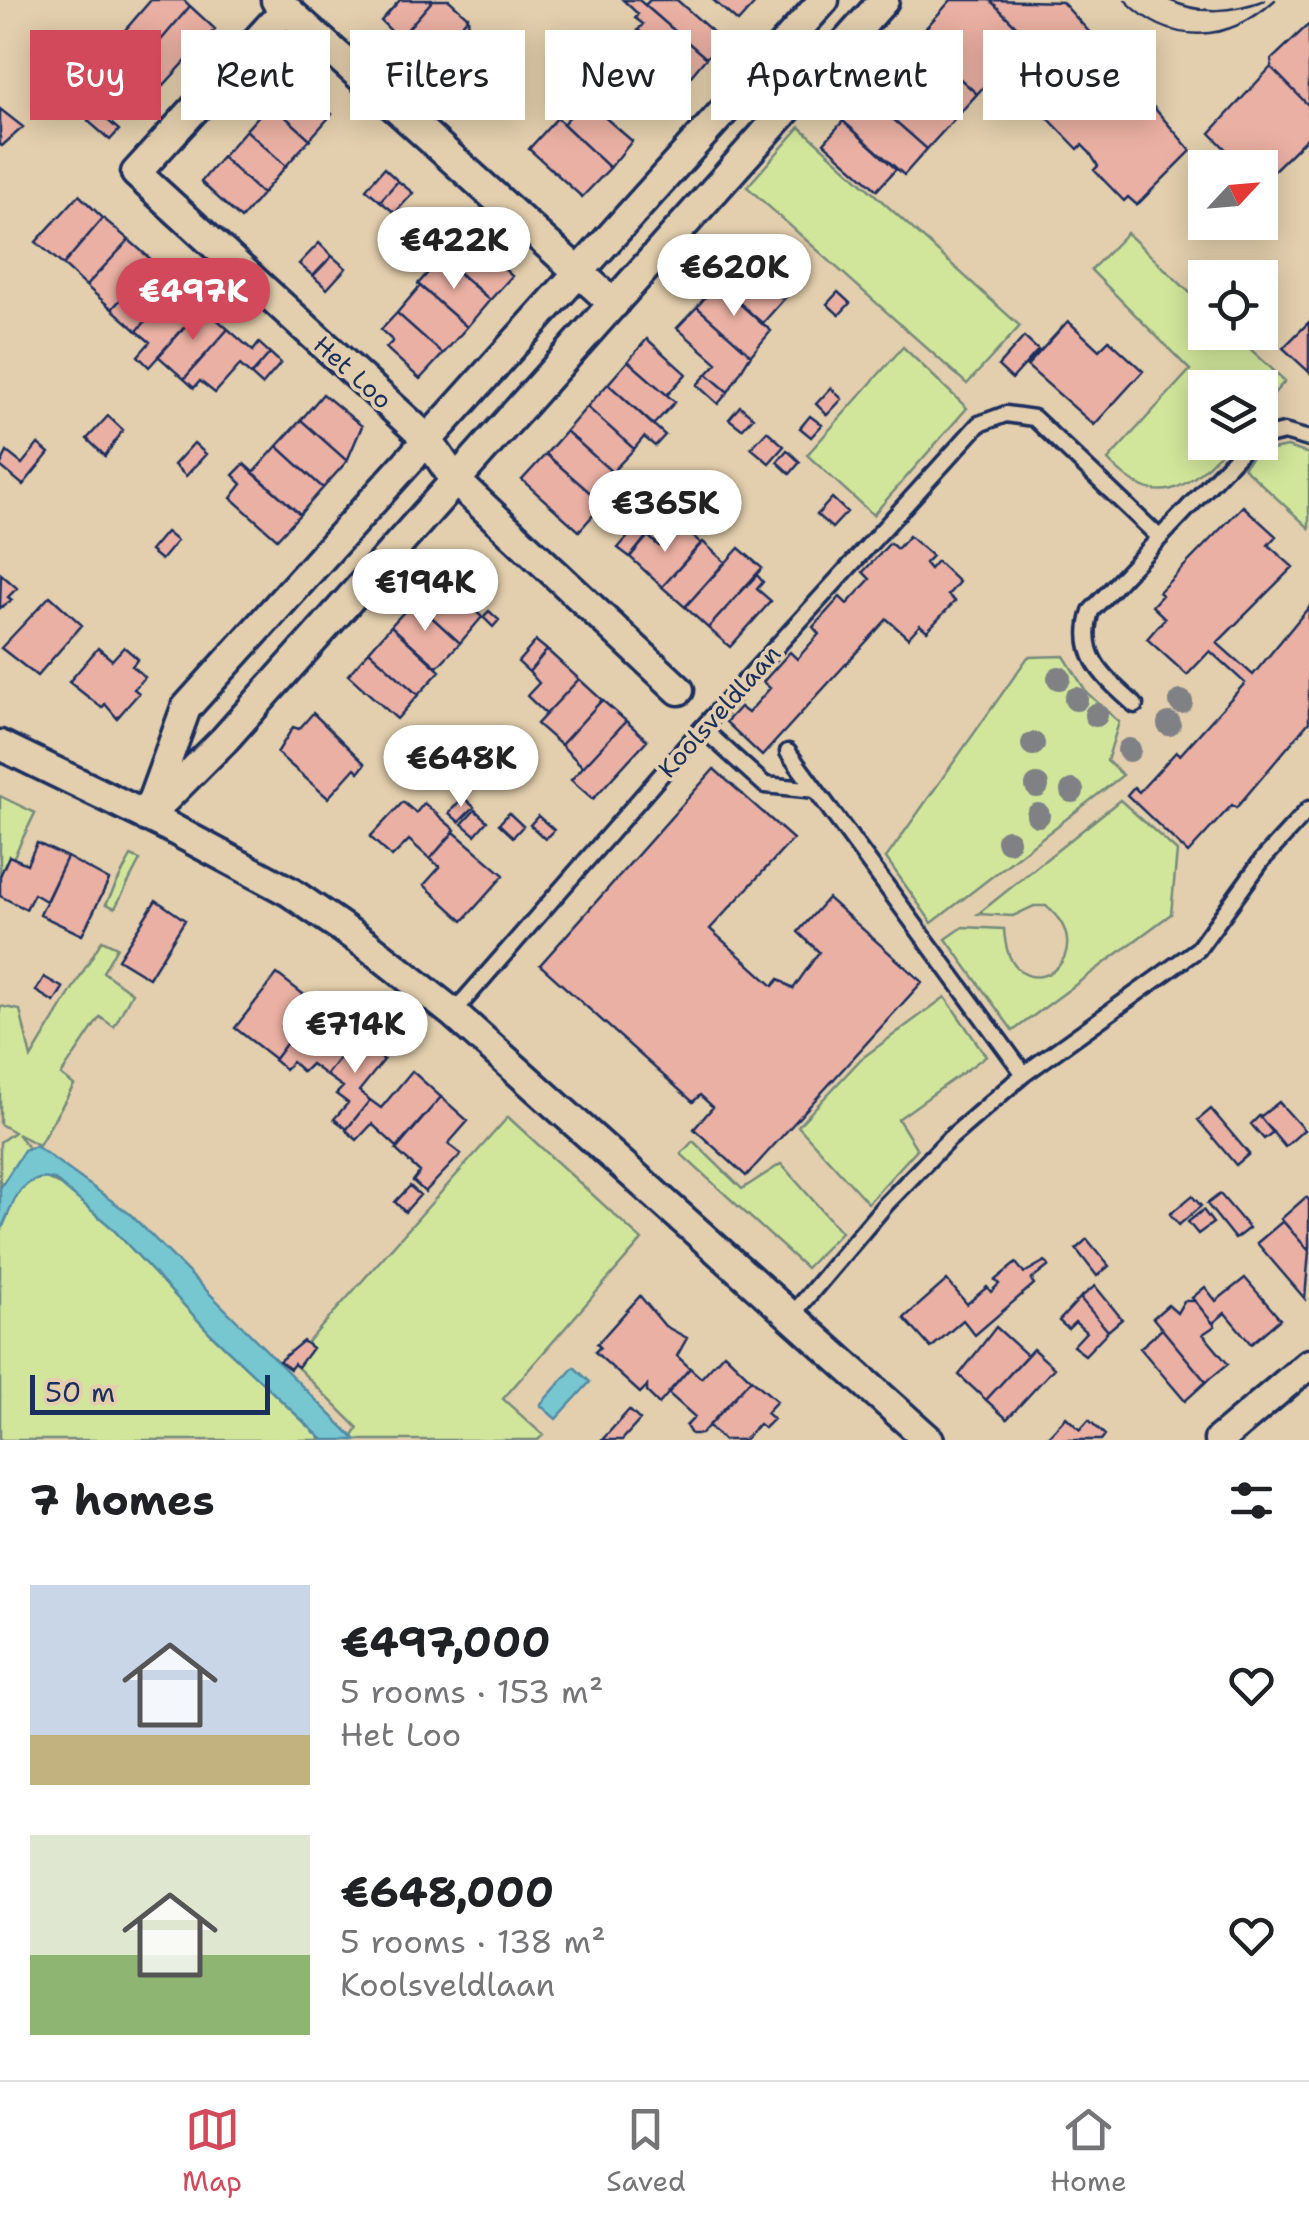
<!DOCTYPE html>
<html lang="en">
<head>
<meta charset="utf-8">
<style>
  :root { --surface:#fff; --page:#f6f6f6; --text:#202124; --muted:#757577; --line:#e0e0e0; --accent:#d1495b }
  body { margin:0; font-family:"Shantell Sans",sans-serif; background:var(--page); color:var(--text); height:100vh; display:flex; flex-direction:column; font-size:38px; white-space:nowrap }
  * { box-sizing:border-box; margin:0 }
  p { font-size:32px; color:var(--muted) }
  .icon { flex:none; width:55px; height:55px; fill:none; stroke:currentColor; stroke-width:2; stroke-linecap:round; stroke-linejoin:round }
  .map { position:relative; height:1440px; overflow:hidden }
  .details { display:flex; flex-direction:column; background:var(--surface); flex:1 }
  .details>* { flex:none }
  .banner { position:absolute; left:30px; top:30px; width:1250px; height:90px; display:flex; gap:20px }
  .needle { width:65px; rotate:64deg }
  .fabs { position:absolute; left:1188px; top:150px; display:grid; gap:20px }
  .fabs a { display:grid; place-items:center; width:90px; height:90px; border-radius:0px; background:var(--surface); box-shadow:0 5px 25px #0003; font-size:50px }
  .scale { position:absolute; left:30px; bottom:25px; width:240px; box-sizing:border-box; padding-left:10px; border:5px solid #1b2f5e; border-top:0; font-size:28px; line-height:35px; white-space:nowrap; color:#1b2f5e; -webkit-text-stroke:8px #e3cfad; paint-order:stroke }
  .price { position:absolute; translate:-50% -85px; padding:0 22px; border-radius:35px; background:#fff; color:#222; font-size:32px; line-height:65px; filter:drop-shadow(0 2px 5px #0008) }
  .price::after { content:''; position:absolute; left:50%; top:60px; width:30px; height:22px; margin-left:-15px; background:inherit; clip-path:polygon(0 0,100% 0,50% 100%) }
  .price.on { background:var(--accent); color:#fff }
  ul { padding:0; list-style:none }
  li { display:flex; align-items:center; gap:30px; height:250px; padding:0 30px }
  li span { display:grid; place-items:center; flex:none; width:280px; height:200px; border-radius:0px; color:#555 }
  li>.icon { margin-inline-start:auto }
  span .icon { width:120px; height:120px; fill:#fffc; stroke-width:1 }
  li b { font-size:42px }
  h2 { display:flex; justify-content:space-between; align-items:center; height:120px; padding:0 30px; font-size:42px }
  .chip { padding:0 35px; border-radius:0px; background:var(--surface); box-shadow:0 5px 25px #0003; font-size:35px; line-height:90px }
  .chip.on { background:var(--accent); color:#fff }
  .menu { display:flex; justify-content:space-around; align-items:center; height:140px; border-top:2px solid var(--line); background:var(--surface); font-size:28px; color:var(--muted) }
  .menu a { display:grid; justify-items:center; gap:5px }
  .menu .on { color:var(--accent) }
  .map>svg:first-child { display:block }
  .green { fill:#d2e69b; stroke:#768a7c; stroke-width:2.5 }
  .water { fill:#77c7d1; stroke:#528aa3; stroke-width:2.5 }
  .building { fill:#eab0a3; stroke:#1b2f5e; stroke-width:2.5 }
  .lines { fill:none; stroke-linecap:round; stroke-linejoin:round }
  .lane-casing { stroke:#1b2f5e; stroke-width:21 }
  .street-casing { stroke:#1b2f5e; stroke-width:35 }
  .lane { stroke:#e3cfad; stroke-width:14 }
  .street { stroke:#e3cfad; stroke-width:28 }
  .tram { stroke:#1b2f5e; stroke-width:2.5 }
  .tree { fill:#7f8185 }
  .labels { text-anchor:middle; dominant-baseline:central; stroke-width:8; stroke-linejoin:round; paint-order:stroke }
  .street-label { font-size:25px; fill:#1b2f5e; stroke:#e3cfad }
</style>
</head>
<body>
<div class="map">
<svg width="1309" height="1440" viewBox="0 0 1309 1440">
  <rect width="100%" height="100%" fill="#e3cfad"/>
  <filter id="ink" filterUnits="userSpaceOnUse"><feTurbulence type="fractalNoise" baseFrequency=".01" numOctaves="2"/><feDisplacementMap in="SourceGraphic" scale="20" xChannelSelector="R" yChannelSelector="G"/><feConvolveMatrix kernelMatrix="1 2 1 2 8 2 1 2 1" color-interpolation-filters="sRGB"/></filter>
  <g filter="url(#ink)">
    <!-- green -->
    <path class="green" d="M800,127L1020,326L967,384L747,187Z
      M1127,233L1205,307V332L1233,333L1285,381L1260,409V388H1205V442L1230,443C1188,489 1158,514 1108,460L1190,370L1091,270Z
      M903,347L967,408L873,515L807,455Z
      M1287,447L1309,454V528L1243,467L1256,453Z
      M1064,656L1087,693L1119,722L1107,761L1123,775L932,923L886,858L1028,657Z
      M0,796L35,813L0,885Z
      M1120,800L1177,851L1171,914L1013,1031L946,939L963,927L1004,929C1009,1022 1110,959 1046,906H1034L1013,916L978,914Z
      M131,856L140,860L115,908L106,904Z
      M102,940L117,947L103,972L132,993L114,1027L100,1017L61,1075L74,1085L39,1145L17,1134L36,1157L0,1206V1142L14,1132L0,1124V1006L20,1010L31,1058Z
      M945,997L986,1056L898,1119L917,1149L868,1203L798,1126L861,1059Z
      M508,1117L642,1240L503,1399L543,1435L538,1440H351L358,1428L291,1361Z
      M693,1141L742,1189L781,1164L841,1232L806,1268L681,1154Z
      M44,1177L66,1188L111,1227L211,1334L323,1440H0V1233L16,1196L26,1183Z"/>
    <!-- water -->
    <path class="water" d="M36,1146L130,1214L356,1440H323L211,1334L111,1227L55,1180C20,1170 11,1208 0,1233V1188L24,1150Z
      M574,1367L590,1382L556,1419L540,1405Z"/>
    <!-- building -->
    <path class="building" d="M151,0H184L190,6L139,66L114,43Z
      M400,0H433L399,39L381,21Z
      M433,0H449L468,17L427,64L399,39Z
      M623,0H639L706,58L691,76L638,30L643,24L635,18L638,14Z
      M650,0H677L722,40L706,58L645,5Z
      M713,0H755L757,1L738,22Z
      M951,0H990L1020,30L985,69L993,76L977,94L916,39Z
      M990,0L1062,2L1102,46L1100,53L1126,75L1191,151L1137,205L1128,197L1124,201L1094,170L1098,166L1090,153L1082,145L1078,149L1045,115L1050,110L1043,102L1046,99L1039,92L1035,95L1004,63L1009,54L1003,48L1020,30Z
      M190,6L215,29L163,86L139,66Z
      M468,17L470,44L484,57L455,90L446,88L427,64Z
      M1309,24V106L1271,67L1272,59Z
      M623,37L641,54L628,74L607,55Z
      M916,39L977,94L927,149L867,96Z
      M1271,67L1309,106V136L1260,184V168H1244L1210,133Z
      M292,79L332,114L310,139L270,103Z
      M867,96L927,149L904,175L843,121Z
      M585,100L632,141L610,168L563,124Z
      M270,103L310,139L286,166L246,130Z
      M0,109L23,127L2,146L0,145Z
      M97,111L119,130L110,140L88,121Z
      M557,118L610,168L582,197L529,149Z
      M843,121L896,169L877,190L824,143Z
      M246,130L286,166L262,194L222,157Z
      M222,157L262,194L241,219L201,182Z
      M384,168L398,181L380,201L366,189Z
      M398,181L413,193L395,213L380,201Z
      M79,195L103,218L63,265L36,242Z
      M103,218L129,240L86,286L63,265Z
      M466,234L512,276L490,300L444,259Z
      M759,237L804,278L783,300L738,260Z
      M129,240L154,262L112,309L86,286Z
      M319,243L332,256L313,276L299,264Z
      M332,256L346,268L327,289L313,276Z
      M441,258L490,300L467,327L418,284Z
      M738,260L783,300L762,324L717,283Z
      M154,262L178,284L137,331L112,309Z
      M717,283L771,331L751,355L697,307Z
      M178,284L203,307L149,367L138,356L150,342L137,331Z
      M420,286L467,327L443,354L397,313Z
      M838,292L850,303L839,315L827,304Z
      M203,307L228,329L184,379L158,356Z
      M697,307L751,355L728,392L707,374L717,363L677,328Z
      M397,313L443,354L420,379L386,348L393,341L381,330Z
      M1068,321L1099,350L1109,340L1143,371L1094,425L1027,366Z
      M1309,322V372L1283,348Z
      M228,329L253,351L259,343L270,353L251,375L240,365L215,393L200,381L194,388L184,379Z
      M1024,337L1038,350L1012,379L998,366Z
      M647,339L686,374L667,395L628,361Z
      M270,353L281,363L262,385L251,375Z
      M628,361L675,402L653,425L608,384Z
      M707,374L728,392L718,404L697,385Z
      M608,384L665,435L655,446L644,437L634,449L587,407Z
      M831,388L842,399L827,415L816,404Z
      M323,394L362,426L347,461L301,420Z
      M740,406L753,417L742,429L729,419Z
      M587,407L634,449L612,472L566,431Z
      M108,416L123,430L105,456L87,439Z
      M810,416L822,425L811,437L800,428Z
      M301,420L347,461L323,488L277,446Z
      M566,431L612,472L593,494L603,504L546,454Z
      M767,431L784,446L769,463L751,448Z
      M194,443L206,454L186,476L174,465Z
      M38,444L49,453L23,485L0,466L7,452L22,464Z
      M277,446L323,488L300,514L253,473Z
      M787,450L800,462L790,474L777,462Z
      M546,454L603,504L579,531L522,480Z
      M244,464L300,514L277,539L231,498L242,484L233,475Z
      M832,498L847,512L832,528L817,515Z
      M1243,506L1276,536L1268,545L1293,567L1217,643L1253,675L1309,607V722L1236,808L1232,805L1188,853L1127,795L1134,787L1139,792L1176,752L1180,755L1245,683L1210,651L1187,675L1147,639L1165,618L1152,606L1162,595L1159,592Z
      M640,523L650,532L630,557L618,548Z
      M680,525L701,543L662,587L630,557L648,536L659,546Z
      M166,532L177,541L161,560L150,551Z
      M909,536L932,556L925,563L930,569L937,561L959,582L948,595L955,601L927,631L920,625L908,638L887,619L762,756L726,722L740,707L748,713L770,688L763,682L790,652L797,659L819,634L813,627L840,597L847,604L870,579L863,572L890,543L897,549Z
      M703,542L725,562L685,607L662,587Z
      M739,548L762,568L708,628L685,607Z
      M458,553L496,585L474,610L436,577Z
      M1,574L17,588L8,597L12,600L0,608Z
      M757,575L763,582L757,589L771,601L730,647L708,628Z
      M436,577L482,617L460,643L414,601Z
      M50,596L82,625L37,676L1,648Z
      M414,601L460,643L437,667L391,626Z
      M489,611L499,620L493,627L483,617Z
      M391,626L440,671L418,695L369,651Z
      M536,641L547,650L529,672L518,662Z
      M124,647L138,659L132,666L145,677L134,689L139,693L117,718L105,704L102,708L69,682L98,648L112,660Z
      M547,650L579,679L546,714L527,696L539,683L529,672Z
      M369,651L418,695L397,719L348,675Z
      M579,679L602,700L561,745L537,724Z
      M602,700L626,721L583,767L561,745Z
      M313,713L365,764L359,772L355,768L328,798L277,753L293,727L299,729Z
      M626,721L647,740L593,799L571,780Z
      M714,769L793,839L710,929L773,986L779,979L793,989L819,952L798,932L828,898L922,982L746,1176L694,1129L713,1107L700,1095L693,1102L540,965Z
      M469,771L480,780L469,793L458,782Z
      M463,797L474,807L459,822L449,813Z
      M403,802L416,813L424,803L455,830L430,859L409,840L392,857L370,837Z
      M475,810L487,821L475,835L462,824Z
      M509,813L523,826L513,837L499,824Z
      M538,816L554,830L545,839L530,825Z
      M454,832L504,875L463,921L424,885L440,867L430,859Z
      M37,843L67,857L46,901L34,894L26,909L0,896V876L9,856L27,864Z
      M67,857L109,880L82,935L40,915Z
      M156,900L185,920L149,978L118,959Z
      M277,974L303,994L286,1017L299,1026L275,1059L235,1028Z
      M44,977L63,988L54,1002L36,991Z
      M331,1008L360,1032L326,1075L311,1064L303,1072L292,1062L285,1069L274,1060L300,1025L311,1034Z
      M360,1032L383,1050L378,1055L384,1060L359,1091L370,1100L347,1129L334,1119L348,1103L336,1094L343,1087L326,1075Z
      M412,1071L441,1097L397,1147L372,1124L357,1140L346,1130L370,1100L381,1108Z
      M441,1097L468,1121L448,1144L461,1154L425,1192L413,1181L420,1172L396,1150Z
      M1279,1102L1304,1130L1285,1147L1260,1117Z
      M1211,1109L1249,1154L1236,1165L1198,1120Z
      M1259,1116L1273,1132L1264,1139L1251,1124Z
      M410,1186L420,1195L405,1212L395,1202Z
      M1220,1194L1249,1228L1235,1239L1207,1204Z
      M1192,1196L1201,1206L1179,1225L1170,1214Z
      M1306,1197L1309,1200V1251L1281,1219Z
      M1203,1210L1213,1223L1198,1234L1188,1222Z
      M1283,1221L1309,1251L1305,1299L1257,1243Z
      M1087,1239L1109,1266L1097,1276L1076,1249Z
      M1045,1261L1049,1266L1031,1280L1034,1284L975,1335L963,1320L931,1348L904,1318L947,1280L967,1304L987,1287L991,1292L999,1284L995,1280L1016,1263L1024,1273Z
      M1245,1278L1280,1319L1251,1344L1225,1313L1213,1323L1192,1298L1205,1287L1216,1301Z
      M1095,1286L1122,1319L1108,1331L1080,1298Z
      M640,1296L665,1326L687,1338L677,1356L690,1368L659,1404L647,1392V1386L640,1393L595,1352L600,1347L597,1344Z
      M1080,1298L1108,1331L1085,1355L1073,1346L1086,1332L1075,1322L1068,1329L1059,1321Z
      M1184,1301H1195L1215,1326L1203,1334L1228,1364L1206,1382L1153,1318L1168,1305L1177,1313Z
      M996,1327L1027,1355L986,1400L959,1375Z
      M1162,1329L1206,1382L1185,1401L1140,1348Z
      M303,1341L312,1348L298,1367L294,1364L290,1369L279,1361Z
      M1033,1349L1054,1368L1007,1419L986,1400Z
      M724,1353L751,1379L701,1434H691L686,1426L695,1417L668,1393L690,1368L701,1378Z
      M751,1379L777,1401L766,1413L773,1419L764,1428L759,1424L744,1440H723L709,1426Z
      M629,1410L640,1420L622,1440H602Z
      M1066,1417L1080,1430L1089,1420L1105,1435L1101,1440H1045Z"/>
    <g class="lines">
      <!-- lane casing -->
      <g class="lane-casing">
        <path id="lane" d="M1260,438L1284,432L1309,439
          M1135,705C1103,676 1077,656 1091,611L1250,442
          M702,728L765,785L816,790
          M788,752L1024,1074
          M453,1013L695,736L979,424L1006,414L1034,418L1158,536
          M792,1315L886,1204L949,1139L1024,1074L1198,949L1263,859L1309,809"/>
      </g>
      <!-- street casing -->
      <g class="street-casing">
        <path id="street" d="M276,0L614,304
          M286,9L136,173L427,439L455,480L679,690
          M0,745L169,827L290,892L367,945L453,1013L929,1440
          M150,807L186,708L824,0
          M147,817L224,740L884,0
          M1219,1440L1309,1364"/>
      </g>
      <!-- lane -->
      <use href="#lane" class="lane"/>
      <!-- street -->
      <use href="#street" class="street"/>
      <!-- tram -->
      <path class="tram" d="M1125,0C1171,47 1228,43 1275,0
        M1169,0C1201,15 1232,12 1265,0"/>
    </g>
    <!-- trees -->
    <g class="tree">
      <circle cx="1059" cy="678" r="12"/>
      <circle cx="1076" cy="699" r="12"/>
      <circle cx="1181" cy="702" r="12"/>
      <circle cx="1096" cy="715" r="12"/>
      <circle cx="1169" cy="724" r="12"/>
      <circle cx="1033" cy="744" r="12"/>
      <circle cx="1129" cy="750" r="12"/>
      <circle cx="1037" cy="786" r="12"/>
      <circle cx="1072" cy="791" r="12"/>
      <circle cx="1038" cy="815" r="12"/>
      <circle cx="1008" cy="841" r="12"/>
    </g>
  </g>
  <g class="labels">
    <!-- street labels -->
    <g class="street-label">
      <text transform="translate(353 372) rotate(42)">Het Loo</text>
      <text transform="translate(719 711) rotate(-48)">Koolsveldlaan</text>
    </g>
  </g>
</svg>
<div class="fabs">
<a><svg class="needle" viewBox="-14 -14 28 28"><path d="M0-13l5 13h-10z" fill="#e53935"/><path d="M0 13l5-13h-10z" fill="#757577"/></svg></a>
<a><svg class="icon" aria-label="locate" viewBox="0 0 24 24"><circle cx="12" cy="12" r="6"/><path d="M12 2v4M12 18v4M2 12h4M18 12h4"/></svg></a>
<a><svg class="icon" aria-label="layers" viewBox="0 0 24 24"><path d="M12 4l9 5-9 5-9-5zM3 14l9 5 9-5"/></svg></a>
</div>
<div class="scale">50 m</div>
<b class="price" style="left:454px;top:292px">€422K</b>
<b class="price" style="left:734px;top:319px">€620K</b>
<b class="price on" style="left:193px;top:343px">€497K</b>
<b class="price" style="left:665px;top:555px">€365K</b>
<b class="price" style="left:425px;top:634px">€194K</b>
<b class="price" style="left:461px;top:810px">€648K</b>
<b class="price" style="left:355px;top:1076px">€714K</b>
<div class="banner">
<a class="chip on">Buy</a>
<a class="chip">Rent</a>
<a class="chip">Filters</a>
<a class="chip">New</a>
<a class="chip">Apartment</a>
<a class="chip">House</a>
</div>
</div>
<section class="details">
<h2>7 homes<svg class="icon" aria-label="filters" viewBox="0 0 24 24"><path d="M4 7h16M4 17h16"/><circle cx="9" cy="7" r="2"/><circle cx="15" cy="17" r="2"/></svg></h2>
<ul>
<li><span style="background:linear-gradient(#c9d6e8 75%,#c2b280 0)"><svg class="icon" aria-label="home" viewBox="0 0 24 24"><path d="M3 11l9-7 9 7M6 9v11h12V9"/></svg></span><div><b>€497,000</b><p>5 rooms · 153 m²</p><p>Het Loo</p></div><svg class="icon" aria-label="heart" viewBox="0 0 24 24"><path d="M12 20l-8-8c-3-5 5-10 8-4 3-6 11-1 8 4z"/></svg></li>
<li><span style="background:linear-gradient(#dfe7d0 60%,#8fb573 0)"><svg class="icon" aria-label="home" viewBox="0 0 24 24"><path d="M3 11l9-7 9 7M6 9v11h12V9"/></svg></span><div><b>€648,000</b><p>5 rooms · 138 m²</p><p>Koolsveldlaan</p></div><svg class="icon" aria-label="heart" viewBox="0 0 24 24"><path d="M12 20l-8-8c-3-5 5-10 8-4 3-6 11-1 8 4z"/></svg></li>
</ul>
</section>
<nav class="menu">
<a class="on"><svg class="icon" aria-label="map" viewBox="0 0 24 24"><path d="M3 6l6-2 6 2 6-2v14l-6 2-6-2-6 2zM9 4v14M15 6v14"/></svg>Map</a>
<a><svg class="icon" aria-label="saved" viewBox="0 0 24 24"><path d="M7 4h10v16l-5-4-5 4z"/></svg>Saved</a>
<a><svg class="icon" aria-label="home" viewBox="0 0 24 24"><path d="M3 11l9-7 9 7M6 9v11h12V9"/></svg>Home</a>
</nav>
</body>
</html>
